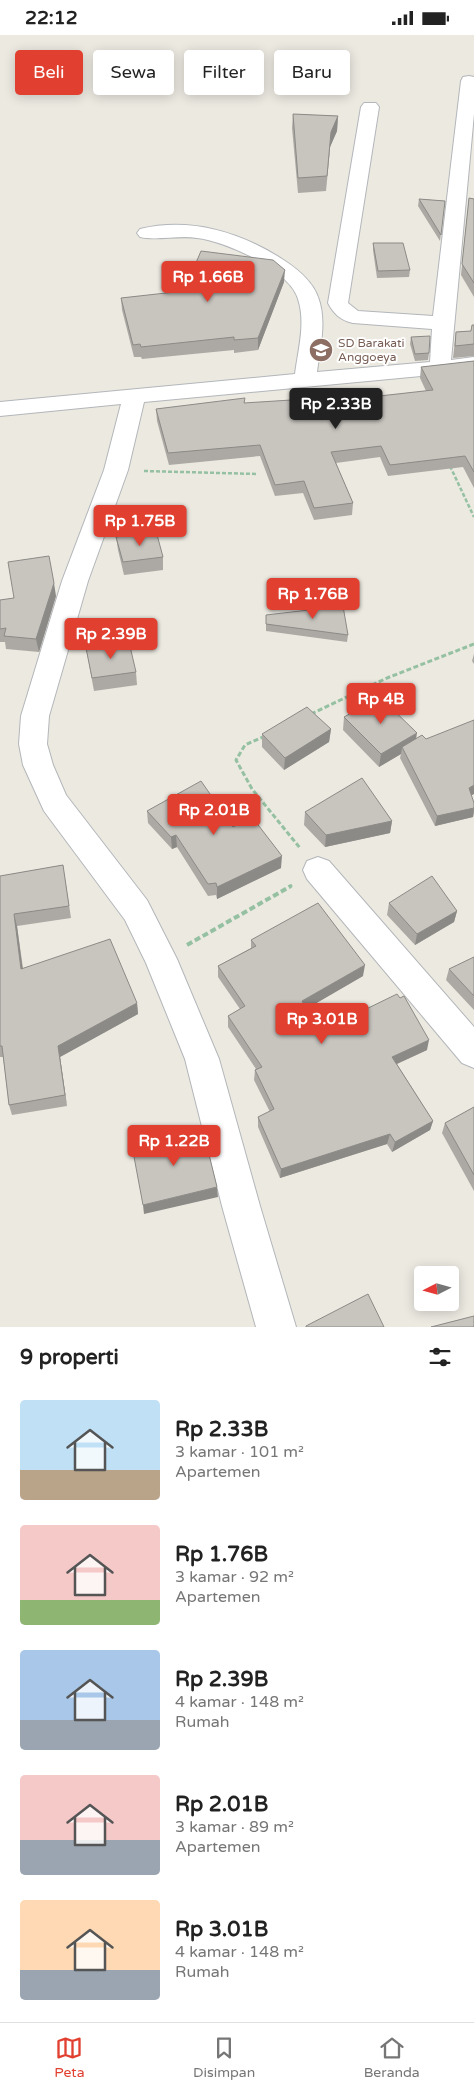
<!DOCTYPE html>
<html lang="id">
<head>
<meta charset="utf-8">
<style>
  :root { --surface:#fff; --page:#f6f6f6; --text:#222; --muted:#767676; --line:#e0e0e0; --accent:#e14030 }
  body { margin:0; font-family:"Varela Round",sans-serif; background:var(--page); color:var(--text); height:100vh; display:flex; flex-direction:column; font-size:19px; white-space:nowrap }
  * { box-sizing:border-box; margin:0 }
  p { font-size:16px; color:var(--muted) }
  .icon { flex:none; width:28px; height:28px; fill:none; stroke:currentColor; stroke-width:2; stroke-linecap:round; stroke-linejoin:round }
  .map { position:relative; height:1292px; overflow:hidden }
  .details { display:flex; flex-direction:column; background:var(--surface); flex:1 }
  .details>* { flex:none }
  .top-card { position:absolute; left:15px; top:15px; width:445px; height:45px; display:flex; gap:10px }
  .needle { width:32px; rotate:264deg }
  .buttons { position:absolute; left:414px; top:1231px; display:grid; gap:10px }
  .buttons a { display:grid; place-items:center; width:45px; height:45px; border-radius:5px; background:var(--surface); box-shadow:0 2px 12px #0003; font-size:25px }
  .price { position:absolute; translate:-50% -42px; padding:0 11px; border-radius:5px; background:var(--accent); color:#fff; font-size:16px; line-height:32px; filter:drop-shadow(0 1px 2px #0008) }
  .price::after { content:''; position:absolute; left:50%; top:30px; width:15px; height:11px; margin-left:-8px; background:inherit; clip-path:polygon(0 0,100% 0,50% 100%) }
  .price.selected { background:#222; color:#fff }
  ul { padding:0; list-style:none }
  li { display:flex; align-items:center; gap:15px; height:125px; padding:0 20px }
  li span { display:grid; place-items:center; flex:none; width:140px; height:100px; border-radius:5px; color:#555 }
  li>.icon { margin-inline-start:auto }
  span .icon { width:60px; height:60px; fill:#fffc; stroke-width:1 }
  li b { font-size:21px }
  h2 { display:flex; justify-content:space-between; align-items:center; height:60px; padding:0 20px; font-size:21px }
  .pill { padding:0 18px; border-radius:5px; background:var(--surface); box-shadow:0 2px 12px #0003; font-size:18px; line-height:45px }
  .pill.selected { background:var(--accent); color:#fff }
  .status { display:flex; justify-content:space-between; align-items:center; height:35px; padding:0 25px; background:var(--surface); direction:ltr }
  .status svg { height:14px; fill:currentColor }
  .tab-bar { display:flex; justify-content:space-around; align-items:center; height:70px; border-top:1px solid var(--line); background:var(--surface); font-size:14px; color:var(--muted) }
  .tab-bar a { display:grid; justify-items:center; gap:2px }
  .tab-bar .selected { color:var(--accent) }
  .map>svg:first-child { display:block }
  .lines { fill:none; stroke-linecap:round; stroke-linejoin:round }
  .minor-casing { stroke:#b3b6ba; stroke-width:2 }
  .path-far2 { stroke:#95c1a2; stroke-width:2.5; stroke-dasharray:4 2; stroke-linecap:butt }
  .path-far1 { stroke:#95c1a2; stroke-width:3; stroke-dasharray:5 2.5; stroke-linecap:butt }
  .path { stroke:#95c1a2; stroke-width:4; stroke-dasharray:6 3; stroke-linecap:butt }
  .minor { fill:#fff; fill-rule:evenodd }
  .wall { fill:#aca9a4 }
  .shaded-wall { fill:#8c8a86 }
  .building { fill:#c8c5bf; stroke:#8c8a86 }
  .labels { text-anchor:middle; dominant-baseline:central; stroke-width:4; stroke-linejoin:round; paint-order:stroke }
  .far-education-label { font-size:12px; fill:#785e54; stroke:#fff; text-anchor:start }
</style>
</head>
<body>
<div class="status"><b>22:12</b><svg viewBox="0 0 49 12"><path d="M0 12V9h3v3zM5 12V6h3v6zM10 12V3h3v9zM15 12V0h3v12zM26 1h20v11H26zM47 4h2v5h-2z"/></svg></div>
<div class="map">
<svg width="474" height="1292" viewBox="0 0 474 1292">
  <rect width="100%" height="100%" fill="#ebe9e0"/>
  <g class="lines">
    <!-- minor casing -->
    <g class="minor-casing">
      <path id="minor" d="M469,41L474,42V79L451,325L474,322V336L144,367L128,435L88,546L49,681L47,709L53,730L66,760L147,865L177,924L219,1024L260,1171L296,1292H256L222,1171L185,1024L146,928L125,885L44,776L23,730L19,709L21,681L62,546L104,435L121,369L0,381V367L295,339C298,315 306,288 298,264C290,235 225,206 197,203C179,200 156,206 140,202L137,198L140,194C190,182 240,197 282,224C296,233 312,245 318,262C327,285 320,313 317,337L430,327L432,294L353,288C340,285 334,279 328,268L361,72L364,68H376L379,72L348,268L358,276L433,281L461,46L463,42Z
        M318,822L329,826L474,992V1033L462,1028L307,844L303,835L307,826Z"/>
    </g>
    <!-- path-far2 -->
    <path class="path-far2" d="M450,431L474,482
      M144,436L258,439"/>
    <!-- path-far1 -->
    <path class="path-far1" d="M311,679L387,643L474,609
      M265,701L245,710L236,725L252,754L300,813
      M289,852L292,850"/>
    <!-- path -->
    <path class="path" d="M187,910L291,851"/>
    <!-- minor -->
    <use href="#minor" class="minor"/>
  </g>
  <!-- wall -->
  <path class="wall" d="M293,79L338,81L337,96L330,112L326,156L298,158L292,93Z
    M469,163L474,164V262L461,240Z
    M419,164L445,166L440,206L418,171Z
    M373,208L410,235L409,242L377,243L373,215Z
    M284,247L258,315L234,318V315L142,324L141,322H134L122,275L121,263Z
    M474,290V321L453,323L456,297L471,296Z
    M411,302L429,318L428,325L415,326L410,309Z
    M474,326V453L463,432L388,441L380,422L336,428L353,468L352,480L314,485L303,458L275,461L260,421L169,430L157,386L156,374L245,368L308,369L426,356L420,343L421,332Z
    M116,502L163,522V535L124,540L118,515Z
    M56,561L39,617L6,614L5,607H0V565L14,563Z
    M266,580L348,600L347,607L266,596Z
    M86,613L136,637L137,650L94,656Z
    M474,619V629L472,626Z
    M344,682L416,704L471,761L474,768V778L473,782L435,791L400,723L401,719L379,732L343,695Z
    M331,694L329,707L284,735L262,712V699Z
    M147,776L233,792L281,833L217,864L216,860L208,861L177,812L172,814L148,788Z
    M305,777L392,786L390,798L325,812L304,790Z
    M63,830L71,883L17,891L23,933L137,968L138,979L60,1022L67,1071L12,1080L9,1070L3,1022H0V841Z
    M389,868L457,876L454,887L415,910L387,880Z
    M251,905L363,941L306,974L319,997L427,1015L397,1029L433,1086L430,1095L392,1117L387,1109L280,1143L258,1092V1082L270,1077L254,1045L255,1035L256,1034L228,992V981L240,974L218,942V931L251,913Z
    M474,922V975L446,945L449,934Z
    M474,1072V1156L442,1098L445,1088Z"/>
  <!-- shaded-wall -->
  <path class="shaded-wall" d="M338,81L337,96L330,112L326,156L331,97Z
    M285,235L284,247L258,315V303Z
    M54,548L56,561L39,617L36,604Z
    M331,694L329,707L284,735L285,723Z
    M417,698L415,711L402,712L401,719L379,732L381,719Z
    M474,750V759L467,763L469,753Z
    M474,773L473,782L435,791L437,781Z
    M392,786L390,798L325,812L326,800Z
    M176,800L177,812L172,814L171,802Z
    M282,821L281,833L217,864V852Z
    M457,876L454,887L415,910L417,899Z
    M14,879L17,891L24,945L21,934Z
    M365,930L363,941L301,977L302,966Z
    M137,968L138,979L60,1022L67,1071L65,1060L58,1011Z
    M429,1005L427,1015L390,1032L392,1022Z
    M433,1086L430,1095L392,1117L395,1107Z
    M390,1099L387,1109L280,1143L281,1134Z
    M217,1152L218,1162L144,1179L143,1170Z"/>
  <!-- building -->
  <path class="building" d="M293,79L338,81L331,97L327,141L298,143Z
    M469,163L474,164V248L462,229Z
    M419,164L445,166L441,200Z
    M373,208H403L410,235L378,236Z
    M201,216L273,225L285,235L258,303L234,305V302L141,312L140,309L133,310L121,263L184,256Z
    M472,290H474V309L455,311L456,297L471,296Z
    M430,301L429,318L415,319L411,302Z
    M474,326V437L465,421L390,430L381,411L331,417L353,468L314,473L304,446L275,450L260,410L168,418L156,374L245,363L244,368L307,364L308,369L433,355L421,332Z
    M156,496L163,522L123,527L116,502Z
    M49,521L54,548L36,604L4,601L6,593L0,594V565L14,563L8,527Z
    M343,571L348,600L266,589V580Z
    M129,607L136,637L92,643L86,613Z
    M380,662L417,698L381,719L344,682Z
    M307,672L331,694L285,723L262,699Z
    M474,685V750L469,753L474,768V773L437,781L402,712L422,700L426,704Z
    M362,743L392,786L326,800L305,777Z
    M201,746L233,792L252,782L282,821L217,852L216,848L208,849L176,800L171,802L147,776Z
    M63,830L69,871L14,879L21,934L110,904L137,968L58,1011L65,1060L9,1070L2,1011H0V841Z
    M432,841L457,876L417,899L389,868Z
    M318,868L365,930L302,966L319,997L397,959L400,963L404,961L429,1005L392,1022L433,1086L395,1107L390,1099L281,1134L258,1082L274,1074L255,1035L262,1032L228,981L245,971L218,931L256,911L251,905Z
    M474,922V961L449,934Z
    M474,1072V1140L445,1088Z
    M203,1095L217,1152L143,1170L132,1111Z
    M368,1259L384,1292H306V1291Z
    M474,1281V1292H431Z"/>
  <!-- icons -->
  <defs>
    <g id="school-disc" transform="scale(1.25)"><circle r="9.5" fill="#8d6e63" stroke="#fff"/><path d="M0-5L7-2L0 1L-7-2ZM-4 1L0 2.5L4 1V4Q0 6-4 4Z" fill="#fff"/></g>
  </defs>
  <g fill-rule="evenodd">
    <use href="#school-disc" x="321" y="315"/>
  </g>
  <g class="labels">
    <!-- far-education labels -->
    <g class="far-education-label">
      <text x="338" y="308">SD Barakati<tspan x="338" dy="14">Anggoeya</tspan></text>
    </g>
  </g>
</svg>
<div class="buttons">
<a><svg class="needle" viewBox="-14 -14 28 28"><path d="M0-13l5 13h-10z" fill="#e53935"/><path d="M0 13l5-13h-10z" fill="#767676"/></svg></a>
</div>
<b class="price" style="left:208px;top:268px">Rp 1.66B</b>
<b class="price selected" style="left:336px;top:395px">Rp 2.33B</b>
<b class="price" style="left:140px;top:512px">Rp 1.75B</b>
<b class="price" style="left:313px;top:585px">Rp 1.76B</b>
<b class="price" style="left:111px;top:625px">Rp 2.39B</b>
<b class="price" style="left:381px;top:690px">Rp 4B</b>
<b class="price" style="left:214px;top:801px">Rp 2.01B</b>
<b class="price" style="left:322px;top:1010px">Rp 3.01B</b>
<b class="price" style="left:174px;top:1132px">Rp 1.22B</b>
<div class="top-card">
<a class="pill selected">Beli</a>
<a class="pill">Sewa</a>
<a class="pill">Filter</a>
<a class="pill">Baru</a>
</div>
</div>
<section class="details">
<h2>9 properti<svg class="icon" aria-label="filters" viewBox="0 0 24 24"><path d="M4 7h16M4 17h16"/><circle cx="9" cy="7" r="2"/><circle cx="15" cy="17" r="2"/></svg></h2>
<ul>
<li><span style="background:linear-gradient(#bfe0f5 70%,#b9a48a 0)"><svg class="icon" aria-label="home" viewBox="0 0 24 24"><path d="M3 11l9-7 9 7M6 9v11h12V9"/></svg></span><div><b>Rp 2.33B</b><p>3 kamar · 101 m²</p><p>Apartemen</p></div></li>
<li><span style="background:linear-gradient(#f6c9c9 75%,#8fb573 0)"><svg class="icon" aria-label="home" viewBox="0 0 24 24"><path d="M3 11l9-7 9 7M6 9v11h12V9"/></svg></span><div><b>Rp 1.76B</b><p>3 kamar · 92 m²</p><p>Apartemen</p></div></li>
<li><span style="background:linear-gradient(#a9c7e8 70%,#9aa5b1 0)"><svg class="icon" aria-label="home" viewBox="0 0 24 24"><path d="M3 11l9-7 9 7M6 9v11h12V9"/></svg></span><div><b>Rp 2.39B</b><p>4 kamar · 148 m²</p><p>Rumah</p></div></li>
<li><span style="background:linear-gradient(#f6c9c9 65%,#9aa5b1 0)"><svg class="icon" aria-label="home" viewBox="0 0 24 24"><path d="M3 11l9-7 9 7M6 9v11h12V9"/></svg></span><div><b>Rp 2.01B</b><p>3 kamar · 89 m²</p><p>Apartemen</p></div></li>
<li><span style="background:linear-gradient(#ffd9b3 70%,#9aa5b1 0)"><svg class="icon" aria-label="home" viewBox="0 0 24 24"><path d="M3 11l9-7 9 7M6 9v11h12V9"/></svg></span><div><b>Rp 3.01B</b><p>4 kamar · 148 m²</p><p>Rumah</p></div></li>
</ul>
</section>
<nav class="tab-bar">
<a class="selected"><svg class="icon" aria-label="map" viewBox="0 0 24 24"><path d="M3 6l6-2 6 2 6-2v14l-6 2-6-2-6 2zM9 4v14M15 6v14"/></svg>Peta</a>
<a><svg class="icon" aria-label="saved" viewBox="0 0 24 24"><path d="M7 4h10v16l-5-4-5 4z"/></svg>Disimpan</a>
<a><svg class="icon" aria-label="home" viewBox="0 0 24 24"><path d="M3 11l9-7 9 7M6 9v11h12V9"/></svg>Beranda</a>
</nav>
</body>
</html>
